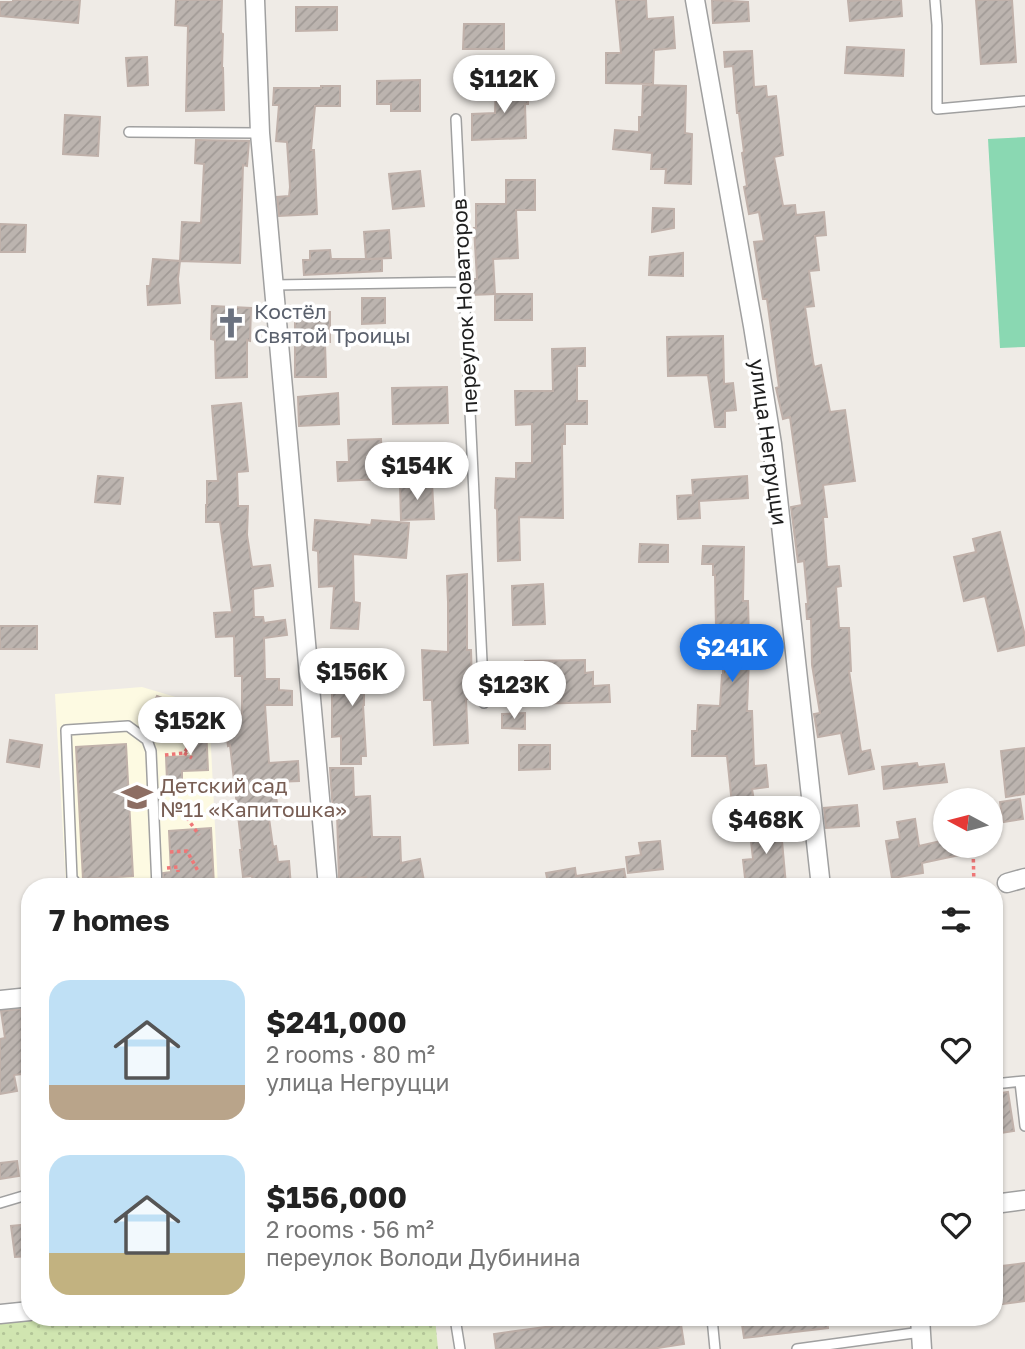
<!DOCTYPE html>
<html lang="en">
<head>
<meta charset="utf-8">
<style>
  :root { --surface:#fff; --page:#f6f6f6; --text:#222; --muted:#767676; --accent:#1a73e8 }
  body { margin:0; font-family:"Golos Text",sans-serif; background:var(--page); color:var(--text); height:100vh; display:flex; flex-direction:column; font-size:26px; white-space:nowrap }
  * { box-sizing:border-box; margin:0 }
  p { font-size:23px; color:var(--muted) }
  .icon { flex:none; width:38px; height:38px; fill:none; stroke:currentColor; stroke-width:2; stroke-linecap:round; stroke-linejoin:round }
  .map { position:relative; flex:1; overflow:hidden }
  .panel { position:absolute; left:21px; top:878px; width:982px; height:448px; display:flex; flex-direction:column; background:var(--surface); border-radius:28px; box-shadow:0 2px 5px #0004 }
  .panel>* { flex:none }
  .needle { width:46px; rotate:277deg }
  .tools { position:absolute; left:933px; top:788px; display:grid; gap:14px }
  .tools a { display:grid; place-items:center; width:70px; height:70px; border-radius:50%; background:var(--surface); box-shadow:0 2px 5px #0004; font-size:35px }
  .price { position:absolute; translate:-50% -60px; padding:0 16px; border-radius:24px; background:#fff; color:#222; font-size:23px; line-height:46px; filter:drop-shadow(0 2px 4px #0008) }
  .price::after { content:''; position:absolute; left:50%; top:42px; width:21px; height:16px; margin-left:-10px; background:inherit; clip-path:polygon(0 0,100% 0,50% 100%) }
  .price.selected { background:var(--accent); color:#fff }
  ul { padding:0; list-style:none }
  li { display:flex; align-items:center; gap:21px; height:175px; padding:0 28px }
  li span { display:grid; place-items:center; flex:none; width:196px; height:140px; border-radius:21px; color:#555 }
  li>.icon { margin-inline-start:auto }
  span .icon { width:84px; height:84px; fill:#fffc; stroke-width:1 }
  li b { font-size:30px }
  h2 { display:flex; justify-content:space-between; align-items:center; height:84px; padding:0 28px; font-size:30px }
  .map>svg:first-child { display:block }
  .education { fill:#fdfae2 }
  .grass { fill:url(#grass-dots) }
  .pitch { fill:#8ad8b2 }
  .building { fill:url(#building-hatch); stroke:#c0b1aa; stroke-width:2 }
  .lines { fill:none; stroke-linecap:round; stroke-linejoin:round }
  .lane-casing { stroke:#a0a0a0; stroke-width:12 }
  .street-casing { stroke:#a0a0a0; stroke-width:21 }
  .path { stroke:#ef7777; stroke-width:3.5; stroke-dasharray:3.5 3.5; stroke-linecap:butt }
  .lane { stroke:#fff; stroke-width:9 }
  .street { stroke:#fff; stroke-width:18 }
  .labels { text-anchor:middle; dominant-baseline:central; stroke-width:7; stroke-linejoin:round; paint-order:stroke }
  .street-label { font-size:21px; fill:#1f1f1f; stroke:#fff }
  .worship-label { font-size:21px; fill:#5b616d; stroke:#fff; text-anchor:start }
  .education-label { font-size:21px; fill:#785e54; stroke:#fff; text-anchor:start }
</style>
</head>
<body>
<div class="map">
<svg width="1025" height="1349" viewBox="0 0 1025 1349">
  <defs>
    <pattern id="grass-dots" width="8" height="8" patternUnits="userSpaceOnUse" patternTransform="scale(1.75)"><rect width="8" height="8" fill="#d0e5b0"/><path d="M2 2h.1M6 6h.1" fill="none" stroke="#b2c497" stroke-width="1.8" stroke-linecap="round"/></pattern>
    <pattern id="building-hatch" width="6" height="6" patternUnits="userSpaceOnUse" patternTransform="scale(1.75)"><rect width="6" height="6" fill="#bcb4af"/><path d="M-1 1l2-2M0 6l6-6M5 7l2-2" fill="none" stroke="#a19a96"/></pattern>
  </defs>
  <rect width="100%" height="100%" fill="#efebe6"/>
  <!-- education -->
  <path class="education" d="M142,687L209,707L218,887H66L55,694Z"/>
  <!-- grass -->
  <path class="grass" d="M53,1318H435L438,1349H0V1324Z"/>
  <!-- pitch -->
  <path class="pitch" d="M1025,137V347L1000,348L988,139Z"/>
  <!-- building -->
  <path class="building" d="M13,0H80L78,23L0,16V2L13,1Z
    M176,0H222L221,33L223,34L222,68H223L224,110L186,111L188,26L175,25Z
    M616,0H646L647,19L673,17L675,48L654,50L653,84L606,83V53H621Z
    M712,0L748,2L749,21L713,23Z
    M866,0H901L902,16L850,21L848,1Z
    M976,0H1012L1016,62L981,64Z
    M296,7H337V30L296,31Z
    M464,24H504V49H463Z
    M847,47L904,50L903,76L845,73Z
    M752,51L754,87L766,86L767,97L776,96L783,155L774,157L783,206L795,205L796,215L824,212L826,235L815,236L819,270L809,271L814,306L805,307L814,367L821,365L830,412L845,410L855,481L823,485L827,517H823L827,567L839,566L841,586L836,587L839,628H849L851,671H849L861,752L870,750L874,769L849,774L841,733L818,737L814,714L820,713L812,665L811,619H807L806,604H808L804,561L798,562L791,507L802,505L790,417L783,419L776,388L779,387L767,299H763L754,242L764,241L759,212L749,214L744,187L747,186L742,153L744,152L739,113H737L733,66L725,67L724,52Z
    M147,57L148,85L128,86L126,58Z
    M420,80V111H391V104H377V81Z
    M496,83L528,84V104H525L526,138L472,140V114L495,113Z
    M643,85L686,86L685,133L692,134L691,184L665,183L666,169H651L652,153L613,149L615,130L639,132V117H642Z
    M321,86H340V106H315L311,150H314L317,214L279,216L277,197L289,196L290,187L287,142L276,141L279,105H273L274,88H321Z
    M65,115L100,117L98,156L63,154Z
    M196,140L249,141L247,166L243,165L240,263L180,261L182,222L201,223L204,164L195,163Z
    M420,171L424,206L393,209L389,174Z
    M506,180H535V210H516L518,258L493,259L495,294L471,295V279H477L474,228H476V204H506Z
    M653,208L674,209V228L652,232Z
    M0,224L26,225L25,252H0Z
    M389,230L391,258L366,259L364,232Z
    M330,250L331,259H382V271L304,275L303,260H310V251Z
    M683,253V276L649,275L650,257Z
    M153,259L180,261L178,279L180,303L148,305L147,286H150Z
    M495,294H532V320H495Z
    M362,298H385V323L362,324Z
    M212,306L251,308L250,341L247,340V377L216,378L215,340L211,339Z
    M295,312H330V342H325L326,377H295Z
    M723,336L724,384L733,383L736,410L725,411V427H715L708,375L668,376L667,337Z
    M585,348V366H577V401H587V424H565V444H562L563,518L519,517L520,560L498,561L497,509L495,508L496,478L516,479V463H532V424L516,425L515,391H553L552,349Z
    M447,387L448,423L393,424L392,388Z
    M338,393L339,424L299,426L298,397Z
    M241,403L248,471L237,472L238,506H248L247,535L252,567L270,565L273,586L253,589L254,617H263L264,623L285,620L287,635L264,638L265,679H279V690L292,691V705H265L269,763L298,761L299,781L274,782L278,810L268,811L273,847L276,846L278,862L289,861L291,887H253L252,876L243,877L240,850H242L230,745L228,746L224,716L242,715V676H235L234,636L216,637L214,613L232,612L220,522H206V505H207V481H218L212,406Z
    M381,439L383,479L338,481L337,462H349L348,440Z
    M98,476L123,478L120,504L95,502Z
    M747,476L748,498L699,501L700,518L678,519L677,496L693,495L692,480Z
    M432,483L434,519L401,520L400,484Z
    M315,520L371,525L372,520L409,523L406,558L353,554L354,602L360,603L358,629L331,628L334,586L319,587L318,551L313,550Z
    M1000,532L1025,636V645L998,651L985,596L964,601L954,557L976,552L973,539Z
    M640,544L668,545V562H639Z
    M703,546L744,547L743,601H748L749,642H754V657H749L747,711H752L754,766L766,765L768,787L752,789L756,813L733,814L727,756H692V731H697L698,705L720,706L722,675H723V626L716,627L715,575H713V564H702Z
    M467,574V650H471L472,683L469,687V699H466L468,743L434,745L432,700H424L422,650L448,652V602L447,576Z
    M543,584L545,624L513,625L512,586Z
    M0,626H37V649H0Z
    M347,660H381L382,678H364V705H363L366,756H361V764H341V736L332,737V679H347Z
    M585,660V673L593,672V686L609,685L610,702L526,704L525,661Z
    M157,696L177,704L171,717L151,709Z
    M525,713V729L502,728V714Z
    M206,727L208,770L182,771V780L167,781L166,757L193,756L191,728Z
    M10,740L42,745L39,767L7,762Z
    M126,744L133,876L83,879L76,747Z
    M519,745H550V769L519,770Z
    M1025,748V794L1006,797L1001,751Z
    M917,763L918,767L944,764L947,782L884,789L882,767Z
    M330,768H353L354,797L370,796L372,837H400L401,863L420,859L425,887H367L366,877L339,880L337,813H333Z
    M1020,799L1023,819L1003,822L1000,802Z
    M857,805L859,826L826,828L824,808Z
    M780,819L786,885L746,887L743,860L753,859L749,823Z
    M915,819L919,846L945,840V845H974V852L922,863L923,873L892,878L886,841L900,839L897,822Z
    M211,828L214,885L164,887L163,873L171,872L169,831Z
    M660,841L663,869L628,873L626,857L641,855L639,843Z
    M575,868L576,876L624,869L627,887H549L546,873Z
    M21,1009L27,1048H30V1073L14,1075L17,1091L0,1094V1039L5,1038L1,1011Z
    M1008,1092L1014,1131L994,1134V1094Z
    M17,1161L19,1176L0,1179V1163Z
    M30,1224V1256L15,1257L11,1226Z
    M1025,1263V1301L994,1305V1267Z
    M612,1318H680L684,1344L651,1349H496L494,1334Z
    M741,1318H827L828,1328L744,1338Z"/>
  <g class="lines">
    <!-- lane casing -->
    <g class="lane-casing">
      <path id="lane" d="M935,0L937,25V109L1025,101
        M456,119L484,703
        M129,132L260,133
        M274,285L462,282
        M79,887L72,878L66,730L128,726L147,740L151,751L157,887
        M136,887L157,886
        M1020,1082L1025,1126
        M994,1084L1024,1081
        M0,1203L30,1194
        M455,1318L460,1349
        M712,1318L715,1349
        M797,1349L921,1332"/>
    </g>
    <!-- street casing -->
    <g class="street-casing">
      <path id="street" d="M255,0L260,133L328,887
        M695,0L753,326L772,444L821,887
        M1007,883L1025,878
        M0,1000L30,997
        M994,1204L1025,1200
        M0,1314L30,1311
        M920,1318L922,1349"/>
    </g>
    <!-- path -->
    <path class="path" d="M150,729L161,713
      M184,753L192,758
      M165,755L184,753L192,742
      M167,814L185,815L199,835
      M973,845L974,887
      M170,852L187,851L198,871
      M167,868L178,867V872"/>
    <!-- lane -->
    <use href="#lane" class="lane"/>
    <!-- street -->
    <use href="#street" class="street"/>
  </g>
  <!-- icons -->
  <defs>
    <g id="church-bare" transform="scale(2.415)"><path d="M-1.2-6h2.4v3.5h3.3v2.4h-3.3V6h-2.4V-.1h-3.3v-2.4h3.3Z" fill="#6b7280" stroke="#fff" stroke-width="2.5" paint-order="stroke"/></g>
    <g id="school-bare" transform="scale(2.415)"><path d="M0-5L7-2L0 1L-7-2ZM-4 1L0 2.5L4 1V4Q0 6-4 4Z" fill="#8d6e63" stroke="#fff" stroke-width="2.5" paint-order="stroke"/></g>
  </defs>
  <g fill-rule="evenodd">
    <use href="#church-bare" x="231" y="323"/>
    <use href="#school-bare" x="137" y="797"/>
  </g>
  <g class="labels">
    <!-- street labels -->
    <g class="street-label">
      <text transform="translate(464 306) rotate(-93)">переулок Новаторов</text>
      <text transform="translate(769 442) rotate(82)">улица Негруцци</text>
    </g>
    <!-- worship labels -->
    <g class="worship-label">
      <text x="254" y="311">Костёл<tspan x="254" dy="24">Святой Троицы</tspan></text>
    </g>
    <!-- education labels -->
    <g class="education-label">
      <text x="160" y="785">Детский сад<tspan x="160" dy="24">№11 «Капитошка»</tspan></text>
    </g>
  </g>
</svg>
<div class="tools">
<a><svg class="needle" viewBox="-14 -14 28 28"><path d="M0-13l5 13h-10z" fill="#e53935"/><path d="M0 13l5-13h-10z" fill="#767676"/></svg></a>
</div>
<b class="price" style="left:504px;top:115px">$112K</b>
<b class="price" style="left:417px;top:502px">$154K</b>
<b class="price selected" style="left:732px;top:684px">$241K</b>
<b class="price" style="left:352px;top:708px">$156K</b>
<b class="price" style="left:514px;top:721px">$123K</b>
<b class="price" style="left:190px;top:757px">$152K</b>
<b class="price" style="left:766px;top:856px">$468K</b>
<section class="panel">
<h2>7 homes<svg class="icon" aria-label="filters" viewBox="0 0 24 24"><path d="M4 7h16M4 17h16"/><circle cx="9" cy="7" r="2"/><circle cx="15" cy="17" r="2"/></svg></h2>
<ul>
<li><span style="background:linear-gradient(#bfe0f5 75%,#b9a48a 0)"><svg class="icon" aria-label="home" viewBox="0 0 24 24"><path d="M3 11l9-7 9 7M6 9v11h12V9"/></svg></span><div><b>$241,000</b><p>2 rooms · 80 m²</p><p>улица Негруцци</p></div><svg class="icon" aria-label="heart" viewBox="0 0 24 24"><path d="M12 20l-8-8c-3-5 5-10 8-4 3-6 11-1 8 4z"/></svg></li>
<li><span style="background:linear-gradient(#bfe0f5 70%,#c2b280 0)"><svg class="icon" aria-label="home" viewBox="0 0 24 24"><path d="M3 11l9-7 9 7M6 9v11h12V9"/></svg></span><div><b>$156,000</b><p>2 rooms · 56 m²</p><p>переулок Володи Дубинина</p></div><svg class="icon" aria-label="heart" viewBox="0 0 24 24"><path d="M12 20l-8-8c-3-5 5-10 8-4 3-6 11-1 8 4z"/></svg></li>
</ul>
</section>
</div>
</body>
</html>
